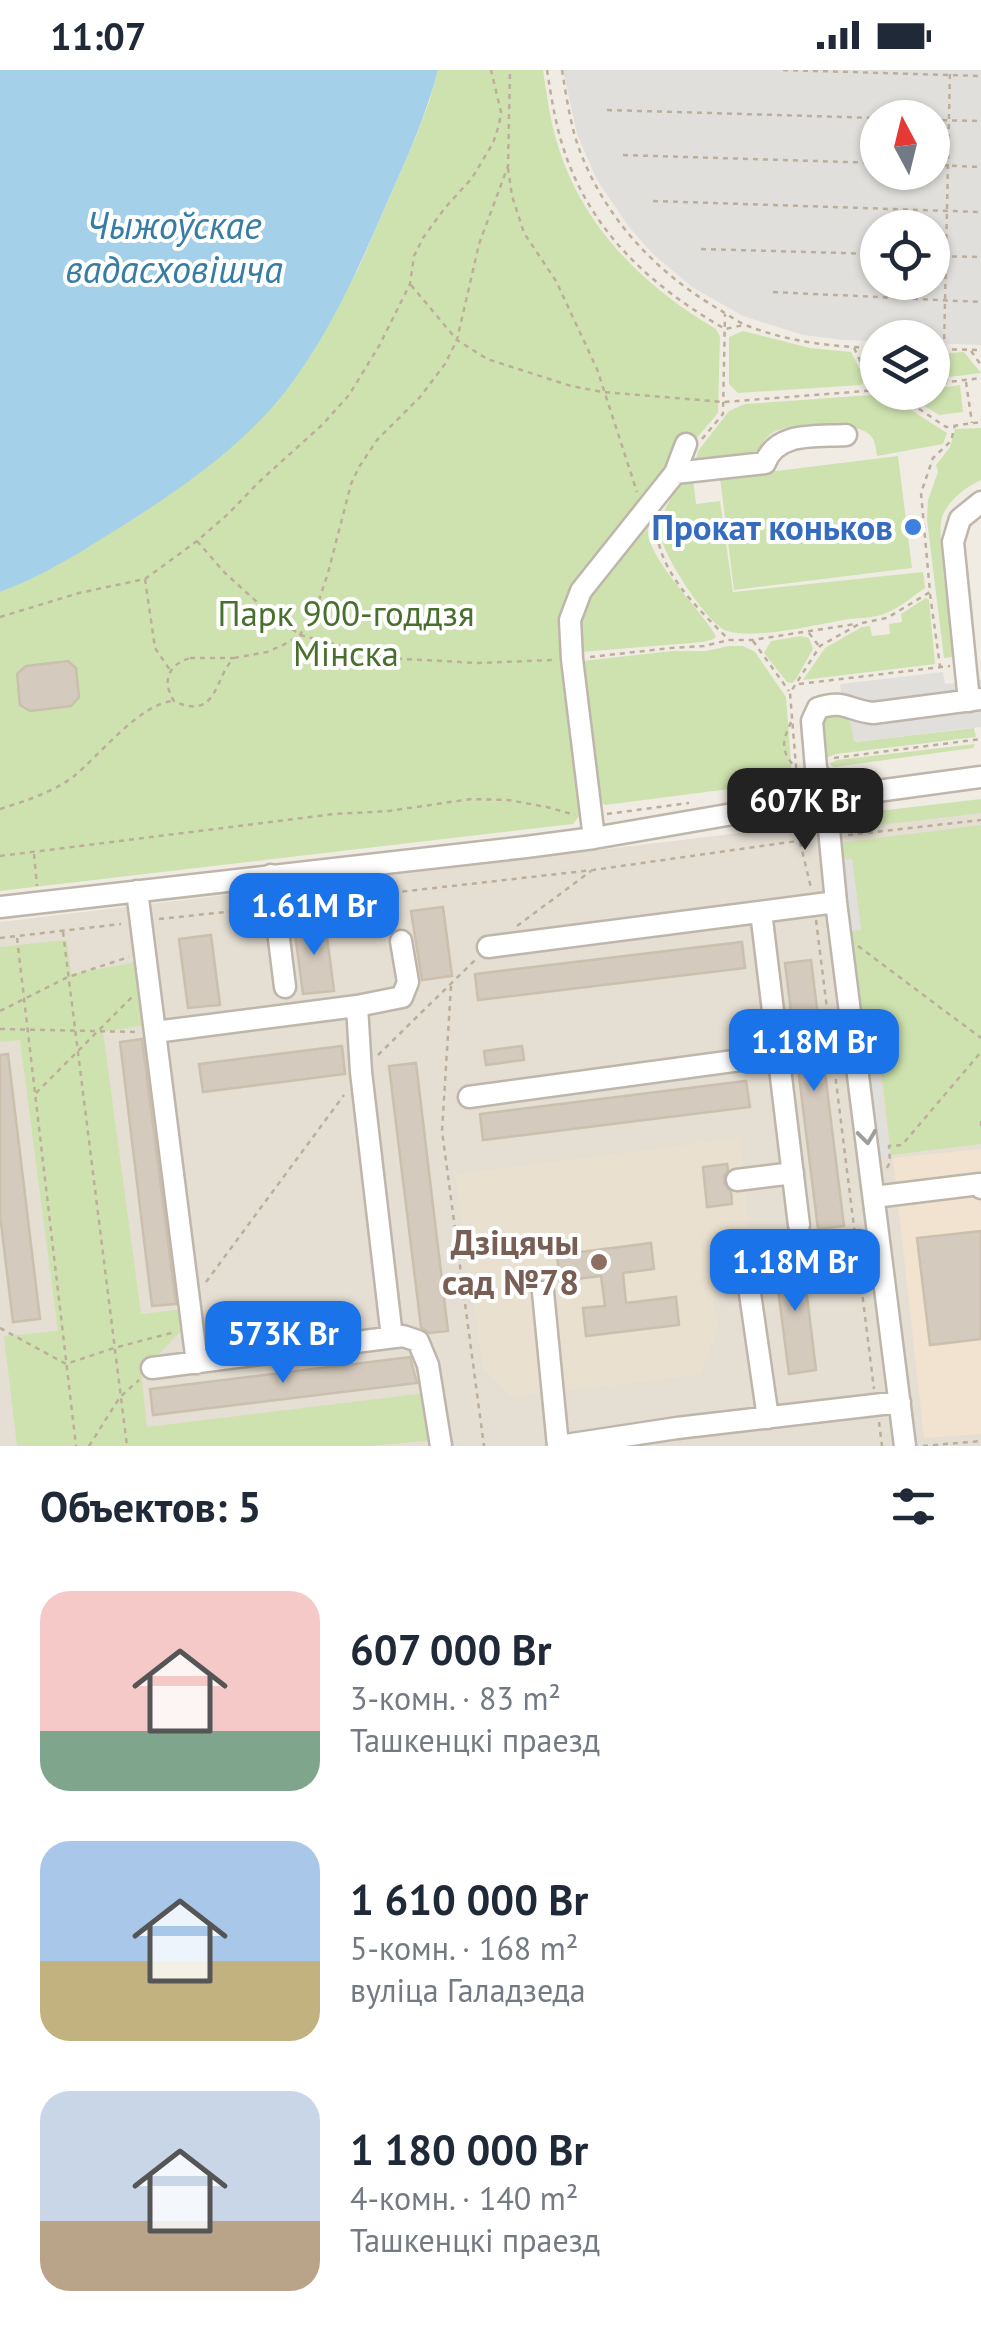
<!DOCTYPE html>
<html lang="ru">
<head>
<meta charset="utf-8">
<style>
  :root { --surface:#fff; --page:#f6f6f7; --text:#1f2937; --muted:#747a83; --accent:#1a73e8 }
  body { margin:0; font-family:"PT Sans",sans-serif; background:var(--page); color:var(--text); height:100vh; display:flex; flex-direction:column; font-size:38px; white-space:nowrap }
  * { box-sizing:border-box; margin:0 }
  p { font-size:32px; color:var(--muted) }
  .icon { flex:none; width:55px; height:55px; fill:none; stroke:currentColor; stroke-width:2; stroke-linecap:round; stroke-linejoin:round }
  .map { position:relative; height:1376px; overflow:hidden }
  .side { display:flex; flex-direction:column; background:var(--surface); flex:1 }
  .side>* { flex:none }
  .needle { width:65px; rotate:353deg }
  .fabs { position:absolute; left:860px; top:30px; display:grid; gap:20px }
  .fabs a { display:grid; place-items:center; width:90px; height:90px; border-radius:50%; background:var(--surface); box-shadow:0 2px 8px #0004; font-size:50px }
  .price { position:absolute; translate:-50% -85px; padding:0 22px; border-radius:20px; background:var(--accent); color:#fff; font-size:32px; line-height:65px; filter:drop-shadow(0 2px 5px #0008) }
  .price::after { content:''; position:absolute; left:50%; top:60px; width:30px; height:22px; margin-left:-15px; background:inherit; clip-path:polygon(0 0,100% 0,50% 100%) }
  .price.selected { background:#222; color:#fff }
  ul { padding:0; list-style:none }
  li { display:flex; align-items:center; gap:30px; height:250px; padding:0 40px }
  li span { display:grid; place-items:center; flex:none; width:280px; height:200px; border-radius:30px; color:#555 }
  li>.icon { margin-inline-start:auto }
  span .icon { width:120px; height:120px; fill:#fffc; stroke-width:1 }
  li b { font-size:42px }
  h2 { display:flex; justify-content:space-between; align-items:center; height:120px; padding:0 40px; font-size:42px }
  .status { display:flex; justify-content:space-between; align-items:center; height:70px; padding:0 50px; background:var(--surface); direction:ltr }
  .status svg { height:28px; fill:currentColor }
  .map>svg:first-child { display:block }
  .residential { fill:#e4ded3 }
  .commercial { fill:#f2e2d0 }
  .education { fill:#e9e0cf }
  .green { fill:#cee2af }
  .parking { fill:#e1dfdc; fill-rule:evenodd }
  .water { fill:#a4d0ea }
  .building { fill:#d4cabd; stroke:#cbbfae; stroke-width:2.5 }
  .lines { fill:none; stroke-linecap:round; stroke-linejoin:round }
  .minor-casing { stroke:#beb6ab; stroke-width:25 }
  .path { stroke:#bcae9a; stroke-width:2.5; stroke-dasharray:5 5; stroke-linecap:butt }
  .minor { stroke:#fff; stroke-width:20 }
  .oneway { stroke:#a09e9a }
  .shop-dot { fill:#3f7fe0; stroke:#fff; stroke-width:4 }
  .education-dot { fill:#8d6e63; stroke:#fff; stroke-width:4 }
  .labels { text-anchor:middle; dominant-baseline:central; stroke-width:8; stroke-linejoin:round; paint-order:stroke }
  .shop-label { font-size:35px; font-weight:bold; fill:#366cbe; stroke:#fff; text-anchor:end }
  .park-label { font-size:35px; fill:#496f2d; stroke:#fff }
  .education-label { font-size:35px; font-weight:bold; fill:#785e54; stroke:#fff; text-anchor:end }
  .water-label { font-size:38px; font-style:italic; fill:#377ca5; stroke:#fff }
</style>
</head>
<body>
<div class="status"><b>11:07</b><svg viewBox="0 0 49 12"><path d="M0 12V9h3v3zM5 12V6h3v6zM10 12V3h3v9zM15 12V0h3v12zM26 1h20v11H26zM47 4h2v5h-2z"/></svg></div>
<div class="map">
<svg width="981" height="1376" viewBox="0 0 981 1376">
  <rect width="100%" height="100%" fill="#f0ece4"/>
  <!-- residential -->
  <path class="residential" d="M981,734V1376H0V852Z"/>
  <!-- commercial -->
  <path class="commercial" d="M981,1079V1364L924,1368L893,1088Z"/>
  <!-- education -->
  <path class="education" d="M739,1068L751,1176L711,1208L718,1258L700,1305L511,1327L483,1298L455,1104Z"/>
  <!-- green -->
  <path class="green" d="M438,0H543C547,25 550,51 558,76C583,157 644,217 716,259L720,266L718,343L695,370L683,367L669,401L576,517L582,742L573,754L0,821V522L91,475L174,421L312,283L359,197L415,69L429,32Z
    M743,261L810,278L851,282L865,309L861,315L738,323L729,314V267Z
    M964,282L981,303L949,307L945,286L949,283Z
    M960,315L963,342L939,345L904,323L932,322L933,319Z
    M886,324L947,363L943,374L877,386C876,378 875,369 869,364C852,350 793,352 774,362C764,368 760,376 756,387L695,394L698,381L729,341L745,334Z
    M981,358V410C965,418 949,429 942,447C936,465 951,556 953,581L952,587L944,588L927,450L928,430L938,402L936,395L950,377L955,359Z
    M898,386L912,498L734,520L720,408Z
    M684,407L693,408L696,434L720,431L733,522L923,502L925,518C913,526 900,538 886,543C875,548 860,548 849,549C817,554 757,570 727,561C708,555 661,483 660,462C659,442 675,423 684,407Z
    M654,443C652,448 649,453 648,459C645,486 703,542 716,566L714,569L703,572L581,582L576,569L581,537Z
    M926,528L929,530L935,594L803,610L825,578L862,557L870,556L872,566L890,564L889,554L902,552L901,544Z
    M801,566L809,568L813,579L796,609L792,613L787,612L764,583L771,571Z
    M729,576H743L755,582L786,627L792,705L783,712L605,735L597,728L580,594L583,591L672,581H706Z
    M843,643L851,653L855,672L974,658L976,667L836,684L823,689L822,651L831,644Z
    M975,674L973,678L834,697L829,694L837,690Z
    M981,729V743L837,760V749L844,745Z
    M981,755V1074L891,1085L875,948L858,950L846,862L861,859L852,790H847L838,781V773Z
    M67,870L71,904L137,892L146,955L103,962L141,1244L184,1239L186,1256L141,1302L147,1357L426,1323L434,1370L371,1376H17L4,1266L58,1261L20,970L0,972V877Z"/>
  <!-- parking -->
  <path class="parking" d="M563,0H981V275L933,273L932,268H878L877,271L843,270L803,265L743,246L692,217L654,185L629,157L597,110L577,64ZM878,48H932V102H878ZM878,158H932V212H878Z
    M943,602L945,614L981,610V657L854,672L851,653L843,643L840,614Z
    M852,789L861,860L846,862L837,791Z
    M873,950L888,1086L875,1089L858,952Z"/>
  <!-- water -->
  <path class="water" d="M0,0H438C426,45 408,86 389,128C360,195 330,264 285,322C240,379 175,423 114,461C78,484 40,507 0,522Z"/>
  <!-- building -->
  <path class="building" d="M68,591L76,598L79,627L71,636L30,641L20,635L17,604L26,596Z
    M443,837L452,906L422,910L411,841Z
    M325,852L334,921L303,924L294,856Z
    M211,865L220,935L188,938L179,869Z
    M742,872L745,898L478,930L475,904Z
    M811,890L844,1156L818,1159L785,893Z
    M142,969L176,1234L152,1236L120,972Z
    M342,976L345,1004L203,1022L199,994Z
    M522,976L524,990L486,995L484,981Z
    M8,984L40,1249L13,1252L0,1145V985Z
    M416,993L448,1261L429,1263L421,1257L389,996Z
    M746,1011L750,1037L483,1070L480,1044Z
    M727,1094L728,1100L724,1106V1113L731,1122L732,1134L707,1137L703,1097Z
    M981,1161V1269L930,1275L917,1168Z
    M651,1173L654,1199L623,1203L626,1233L676,1227L679,1255L586,1266L583,1238L605,1236L601,1206L560,1211L557,1185Z
    M802,1185L816,1300L789,1304L774,1188Z
    M410,1287L417,1313L153,1345L150,1319Z"/>
  <g class="lines">
    <!-- minor casing -->
    <g class="minor-casing">
      <path id="minor" d="M675,403L765,393C777,361 817,367 846,365
        M969,631L953,472L960,449L981,432
        M594,768L572,589L570,550L581,521L675,403L686,374
        M271,805L285,917
        M137,821L197,1293
        M0,837L526,777L594,768L826,728L981,707
        M761,842L799,1155
        M488,877L836,832
        M357,936L361,1002L392,1267
        M155,962L357,936L402,927L408,912L401,871
        M469,1027L778,985
        M737,1110L793,1103
        M874,1127L980,1114L981,1118
        M745,1189L768,1348
        M543,1222L558,1376
        M152,1298L403,1266L418,1271L428,1295L441,1376
        M559,1376L677,1358L900,1332
        M905,1376L836,832L826,728L816,698L812,651L818,638C845,629 849,641 873,643L981,629"/>
    </g>
    <!-- path -->
    <path class="path" d="M547,0C551,25 555,52 563,77C590,162 651,216 725,259L744,255
      M562,0C566,25 570,52 578,76C603,145 652,199 715,237C726,243 737,252 748,256C789,272 834,277 878,278
      M783,0L981,6
      M607,40L878,48
      M932,50L981,51
      M623,85L878,93
      M932,95L981,97
      M508,98L512,126L524,163L556,211L597,299L637,422
      M653,131L981,142
      M701,179L878,184
      M932,186L981,187
      M411,215L457,270L487,289L571,316L603,322L724,332L878,320
      M773,222L981,232
      M854,278L874,320
      M932,279L981,280
      M944,279L950,0
      M937,280L947,311
      M971,281L981,295
      M966,312L972,353
      M932,314L981,308
      M894,322L946,357L981,352
      M702,369L723,344L725,244
      M657,454C655,500 699,539 729,570
      M197,471L225,503L257,532L300,565L386,588L478,593L552,590
      M145,509L197,471L228,444L260,411L323,354L349,325L379,276L410,214L414,186L423,168L444,139L472,108L493,73L499,55L501,42L491,0
      M930,524L940,596
      M0,547L79,523L145,509L155,578L170,600
      M862,553L887,548L930,522L921,423L933,388L951,371L955,355
      M809,563L819,576
      M753,571L789,621
      M590,587L671,578L704,576L729,570H752L855,554
      M190,588H234C214,607 218,652 174,631C162,612 167,595 190,588Z
      M234,588L267,582L283,575L300,565L319,530L328,503L351,414L359,397L377,370L420,327L445,294L457,270L479,174L508,96L510,0
      M799,614L950,596
      M791,652C782,672 780,681 796,698
      M834,688L981,669
      M789,714L797,709L790,623L820,576L861,553
      M0,739C25,731 51,723 73,707C98,687 141,632 174,631
      M607,744L689,733
      M848,765L981,750
      M800,772L811,818
      M34,784L37,816
      M0,786L334,744L389,741L471,729L508,730L547,737L575,745
      M293,834L593,800L811,769
      M159,849L255,839
      M816,850L874,1319
      M517,856L591,801
      M63,862L127,1376
      M0,868L121,854
      M17,868L76,1376
      M858,876L981,968
      M451,916L442,1061L484,1376
      M0,941L68,907L129,887
      M0,959L138,962
      M378,985L476,889
      M36,1023L133,926
      M981,1051V1061
      M887,1098L890,1092L889,1076L902,1075L981,982
      M206,1212L344,1025
      M0,1258L66,1294L114,1278L171,1263L173,1259
      M879,1352L882,1376
      M89,1376L120,1327L139,1310
      M923,1376L981,1371"/>
    <!-- minor -->
    <use href="#minor" class="minor"/>
  </g>
  <!-- one-way arrows -->
  <defs><path id="oneway-chevron" d="M-2-3.5L2.5 0L-2 3.5" fill="none" stroke-width="1.6" stroke-linecap="round" stroke-linejoin="round" transform="scale(2.5)"/></defs>
  <use class="oneway" href="#oneway-chevron" transform="translate(867 1067) rotate(83)"/>
  <!-- markers -->
  <circle class="shop-dot" cx="913" cy="457" r="10"/>
  <circle class="education-dot" cx="599" cy="1192" r="10"/>
  <g class="labels">
    <!-- shop labels -->
    <g class="shop-label">
      <text x="893" y="457">Прокат коньков</text>
    </g>
    <!-- park labels -->
    <g class="park-label">
      <text x="346" y="543">Парк 900-годдзя<tspan x="346" dy="40">Мінска</tspan></text>
    </g>
    <!-- education labels -->
    <g class="education-label">
      <text x="579" y="1172">Дзіцячы<tspan x="579" dy="40">сад №78</tspan></text>
    </g>
    <!-- water labels -->
    <g class="water-label">
      <text x="174" y="154">Чыжоўскае<tspan x="174" dy="44">вадасховішча</tspan></text>
    </g>
  </g>
</svg>
<div class="fabs">
<a><svg class="needle" viewBox="-14 -14 28 28"><path d="M0-13l5 13h-10z" fill="#e53935"/><path d="M0 13l5-13h-10z" fill="#747a83"/></svg></a>
<a><svg class="icon" aria-label="locate" viewBox="0 0 24 24"><circle cx="12" cy="12" r="6"/><path d="M12 2v4M12 18v4M2 12h4M18 12h4"/></svg></a>
<a><svg class="icon" aria-label="layers" viewBox="0 0 24 24"><path d="M12 4l9 5-9 5-9-5zM3 14l9 5 9-5"/></svg></a>
</div>
<b class="price selected" style="left:805px;top:783px">607K Br</b>
<b class="price" style="left:314px;top:888px">1.61M Br</b>
<b class="price" style="left:814px;top:1024px">1.18M Br</b>
<b class="price" style="left:795px;top:1244px">1.18M Br</b>
<b class="price" style="left:283px;top:1316px">573K Br</b>
</div>
<section class="side">
<h2>Объектов: 5<svg class="icon" aria-label="filters" viewBox="0 0 24 24"><path d="M4 7h16M4 17h16"/><circle cx="9" cy="7" r="2"/><circle cx="15" cy="17" r="2"/></svg></h2>
<ul>
<li><span style="background:linear-gradient(#f6c9c9 70%,#7fa58c 0)"><svg class="icon" aria-label="home" viewBox="0 0 24 24"><path d="M3 11l9-7 9 7M6 9v11h12V9"/></svg></span><div><b>607 000 Br</b><p>3-комн. · 83 m²</p><p>Ташкенцкі праезд</p></div></li>
<li><span style="background:linear-gradient(#a9c7e8 60%,#c2b280 0)"><svg class="icon" aria-label="home" viewBox="0 0 24 24"><path d="M3 11l9-7 9 7M6 9v11h12V9"/></svg></span><div><b>1 610 000 Br</b><p>5-комн. · 168 m²</p><p>вуліца Галадзеда</p></div></li>
<li><span style="background:linear-gradient(#c9d6e8 65%,#b9a48a 0)"><svg class="icon" aria-label="home" viewBox="0 0 24 24"><path d="M3 11l9-7 9 7M6 9v11h12V9"/></svg></span><div><b>1 180 000 Br</b><p>4-комн. · 140 m²</p><p>Ташкенцкі праезд</p></div></li>
</ul>
</section>
</body>
</html>
